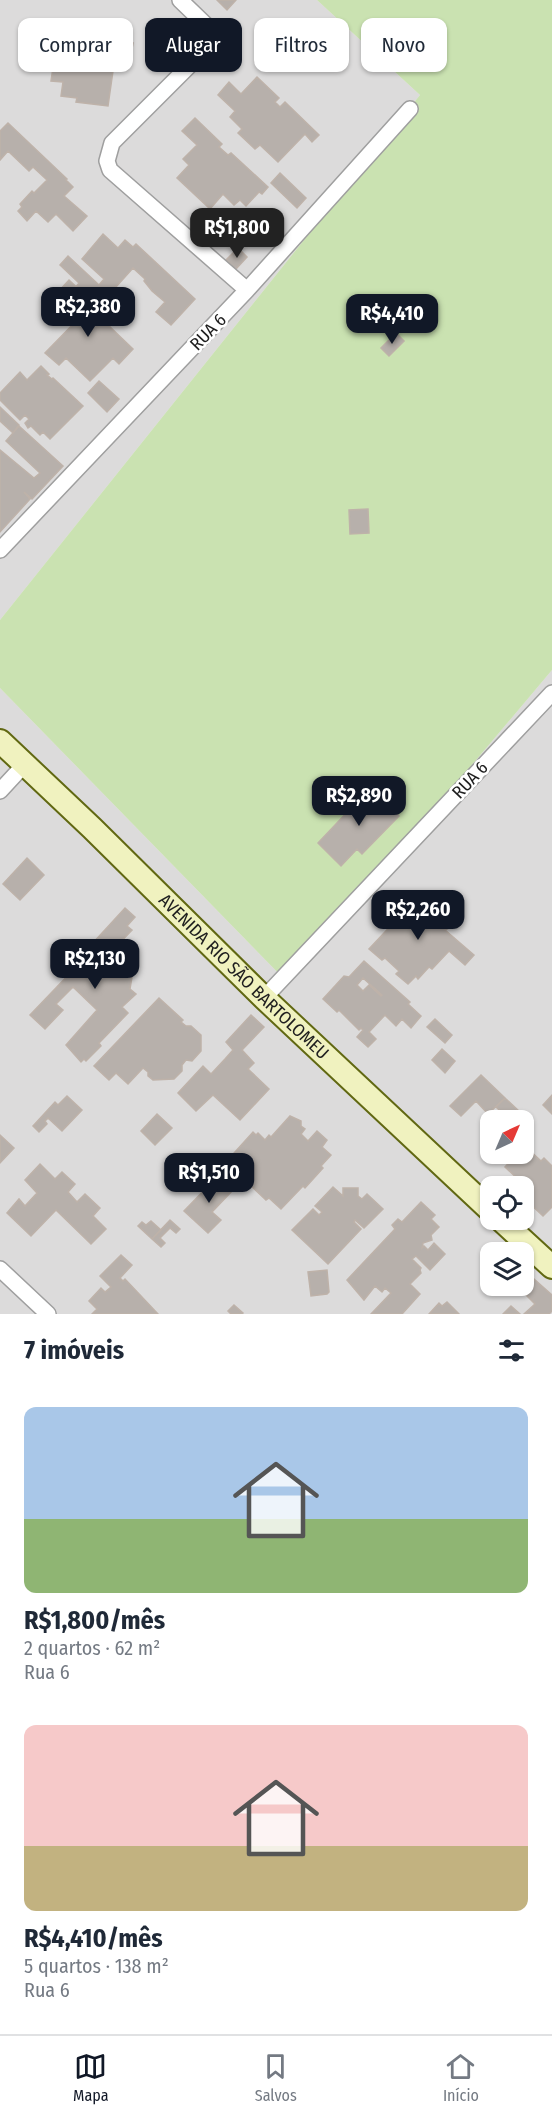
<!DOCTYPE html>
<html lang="pt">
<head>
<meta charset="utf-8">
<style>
  :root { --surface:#fff; --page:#f6f6f7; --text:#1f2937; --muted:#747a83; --line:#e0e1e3; --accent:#111827 }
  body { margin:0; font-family:"Fira Sans Condensed",sans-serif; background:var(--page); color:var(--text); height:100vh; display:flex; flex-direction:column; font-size:22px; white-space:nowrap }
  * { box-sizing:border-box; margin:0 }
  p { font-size:20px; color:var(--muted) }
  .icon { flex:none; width:33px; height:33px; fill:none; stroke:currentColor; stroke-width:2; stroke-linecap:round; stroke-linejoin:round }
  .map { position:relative; height:1314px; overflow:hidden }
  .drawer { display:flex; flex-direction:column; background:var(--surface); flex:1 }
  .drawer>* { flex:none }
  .banner { position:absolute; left:18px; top:18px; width:516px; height:54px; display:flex; gap:12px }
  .needle { width:39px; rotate:44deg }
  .buttons { position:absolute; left:480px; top:1110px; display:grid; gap:12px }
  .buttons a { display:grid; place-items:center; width:54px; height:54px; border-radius:12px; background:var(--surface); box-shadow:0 2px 4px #0004; font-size:30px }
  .price { position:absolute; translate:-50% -51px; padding:0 14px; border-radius:12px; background:var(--accent); color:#fff; font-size:20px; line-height:39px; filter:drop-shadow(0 2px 3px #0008) }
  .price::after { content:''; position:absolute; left:50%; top:36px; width:18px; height:14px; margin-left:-9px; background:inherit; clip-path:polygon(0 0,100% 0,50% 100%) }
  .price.active { background:#222; color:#fff }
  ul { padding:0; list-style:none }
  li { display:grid; align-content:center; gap:12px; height:318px; padding:0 24px }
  li span { display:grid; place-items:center; height:186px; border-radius:12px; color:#555 }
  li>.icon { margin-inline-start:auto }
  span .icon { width:108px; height:108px; fill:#fffc; stroke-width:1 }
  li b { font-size:26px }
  h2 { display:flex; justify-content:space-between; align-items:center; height:72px; padding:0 24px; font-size:26px }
  .tag { padding:0 21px; border-radius:12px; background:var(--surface); box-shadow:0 2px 4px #0004; font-size:21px; line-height:54px }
  .tag.active { background:var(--accent); color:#fff }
  .tab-bar { display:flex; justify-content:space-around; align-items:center; height:84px; border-top:2px solid var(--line); background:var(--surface); font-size:16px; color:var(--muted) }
  .tab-bar a { display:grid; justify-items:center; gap:3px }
  .tab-bar .active { color:var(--accent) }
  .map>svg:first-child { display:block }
  .residential { fill:#dcdbdb; fill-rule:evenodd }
  .grass { fill:#cae2b1 }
  .building { fill:#b7b0ab; stroke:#beb2a9; stroke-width:1.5; fill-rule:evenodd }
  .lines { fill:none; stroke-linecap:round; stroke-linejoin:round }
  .street-casing { stroke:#9f9f9f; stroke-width:18 }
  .secondary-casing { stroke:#616812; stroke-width:26 }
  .street { stroke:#fff; stroke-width:15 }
  .secondary { stroke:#f0f2bf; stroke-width:22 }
  .labels { text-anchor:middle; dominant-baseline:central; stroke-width:5; stroke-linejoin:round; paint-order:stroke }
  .street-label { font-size:18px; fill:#1e1e1e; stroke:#fff }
</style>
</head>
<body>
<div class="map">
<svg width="552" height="1314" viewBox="0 0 552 1314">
  <rect width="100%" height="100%" fill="#eeebe5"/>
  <!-- residential -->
  <path class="residential" d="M0,0H317L420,95L0,620Z
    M552,670V1314H0V688L288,983ZM490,1120H524V1154H490ZM490,1186H524V1220H490ZM490,1252H524V1286H490Z"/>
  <!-- grass -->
  <path class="grass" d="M317,0H552V670L288,983L0,688V620L420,95Z"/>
  <!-- building -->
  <path class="building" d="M217,0H236L227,10Z
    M98,25L132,30L130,43H133L129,66L114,64L108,106L76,102L77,98L61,96L63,82L51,81L57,41L76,27L98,30Z
    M257,77L279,98L275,102L280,107L285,102L319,135L312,142L305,134L278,162L260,145L255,149L238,133L242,129L230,117L235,111L218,95L229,82L241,94Z
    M195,118L222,144L219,147L228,155L231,153L268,187L262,194L259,192L246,206L240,200L234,205L223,194L210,209L177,178L189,165L183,159L197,145L182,131Z
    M8,123L67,179L66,180L73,187L64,196L87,216L73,231L56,214L48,222L36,211L27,221L18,211L22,207L20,204L32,191L34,193L47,180L33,167L29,171L8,151L0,160V131Z
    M280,173L306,198L297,208L271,183Z
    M103,234L118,248L125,240L133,247L136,244L195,299L171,325L156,312L165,302L152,291L144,281L145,279L133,268L98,307L76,287L79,283L60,265L68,256L99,285L104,279L82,259Z
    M238,248L247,257L236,269L226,260Z
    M69,280L112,320L108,325L133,349L119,364L113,358L90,381L66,358L59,365L45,353L87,310L81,305L77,309L59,291Z
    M396,333L404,341L389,356L381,348Z
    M41,366L49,374L47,375L52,379L53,378L83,406L50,439L43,432L40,435L31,426L28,428L25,423L29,419L25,415L20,420L0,400V393L20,372L27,380Z
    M99,381L119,399L107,412L88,393Z
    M0,407L19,425L13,433L0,421Z
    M19,426L63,466L32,499L24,492L30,499L0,532V450L34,478L40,473L6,441Z
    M368,509L369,533L350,534L349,510Z
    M370,788L399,816L362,854L357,849L341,866L318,843L354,805L351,803L361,793L363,795Z
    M27,858L44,875L20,900L3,884Z
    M416,892L443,917L440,923L447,929L445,930L474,955L465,965L449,951L432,969L429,967L418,979L416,976L408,984L396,974L399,971L385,958L382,960L369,949L399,917L406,924L410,920L399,910Z
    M125,908L135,917L127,926L132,930L108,955L112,961L126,966L131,971L132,977L130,989L136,994L122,1007L128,1013L99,1043L101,1046L86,1061L84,1059L81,1062L66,1045L97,1010L73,987L56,1004L63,1010L45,1029L30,1015L75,968L81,974L90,964L81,956Z
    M364,961L410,1002L408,1004L421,1016L411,1028L402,1019L396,1026L385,1015L369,1032L376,1039L368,1047L357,1037L363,1030L361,1028L359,1030L339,1010L337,1012L323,999L344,976L349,977ZM363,978L382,995L381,996L369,985L363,991L357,985Z
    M159,998L183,1020L181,1022L186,1026H191L201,1035V1051L192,1061L186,1060L182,1065V1071L174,1079L153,1080L148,1076V1072L143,1068L128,1084L116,1073L109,1080L94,1066Z
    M251,1015L264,1027L242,1050L254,1063L248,1069L269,1089L240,1120L213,1095L196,1111L178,1093L203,1066L211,1074L225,1059L233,1050L226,1042Z
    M435,1019L452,1035L445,1043L427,1027Z
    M442,1049L455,1061L445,1073L432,1060Z
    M481,1075L505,1098L488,1114L476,1101L461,1116L450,1106Z
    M552,1095V1114L543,1105Z
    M67,1096L82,1110L62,1131L48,1118L45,1121L47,1124L39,1132L33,1126L55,1102L58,1105Z
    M505,1098L521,1113L514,1120H510L496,1107Z
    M157,1114L172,1128L155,1145L141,1131Z
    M290,1116L301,1121V1126L305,1129L301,1134L308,1141L317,1131L327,1140L322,1147L331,1155L321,1166L323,1168L305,1188L303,1186L281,1209L269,1198L266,1200L249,1184L252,1181L240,1170L244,1165L236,1157L237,1155L234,1153L253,1132L256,1135L258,1133L265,1140L269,1135L271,1137Z
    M0,1135L14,1148L0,1163Z
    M525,1146L541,1161L544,1158L552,1166V1207L543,1216L526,1200L530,1196L524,1190V1186H518L521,1182L505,1167L517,1154H524Z
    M40,1164L55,1179L62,1172L75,1184L68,1192L77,1202L85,1194L100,1208L93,1216L106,1229L91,1244L56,1210L31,1236L7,1213L19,1199L25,1206L37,1193L25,1180Z
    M218,1176L233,1190L212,1212L221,1220L208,1233L184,1211Z
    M333,1187L343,1196V1188H358V1196L362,1199L367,1194L383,1209L364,1228L355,1220L354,1222L361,1229L328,1264L292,1230L313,1209L319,1215L322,1212L315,1206Z
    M421,1202L435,1215L431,1219L439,1227L431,1235L432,1240L423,1243L422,1248L424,1246L428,1250L434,1243L445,1254L430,1270L416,1256L412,1259L421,1268L420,1270L421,1273L410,1284L420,1294L402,1314H371L391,1293L385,1288L382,1292L375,1286L364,1300L347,1280L395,1229L392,1225L398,1219L402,1222Z
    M170,1220L180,1229L176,1233L170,1228L160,1238L165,1243L161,1247L152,1239Z
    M151,1221L161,1230L152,1239L138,1226L142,1222L146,1225Z
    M121,1255L132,1265L120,1278L123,1281L125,1279L158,1314H92L97,1309L89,1301L101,1288L105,1292L111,1287L100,1276Z
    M327,1270L329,1292L327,1294L311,1296L308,1272Z
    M534,1279L552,1295V1311L549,1314H524L535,1304L523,1292Z
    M447,1302L459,1314H429L439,1303L442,1306Z
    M234,1305L243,1313L242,1314H231L228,1311Z
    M511,1306L520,1314H503Z"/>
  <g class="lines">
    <!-- street casing -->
    <g class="street-casing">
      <path id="street" d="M180,0L210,29L213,42L112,143L107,161L110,170L247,290
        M0,550L247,290L410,109
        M0,791L25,764
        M264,998L552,693
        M0,1269L48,1314"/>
    </g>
    <!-- secondary casing -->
    <g class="secondary-casing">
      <g id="secondary">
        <path id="s1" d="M0,741L92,828L264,998L490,1210"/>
        <path d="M501,1220L552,1267"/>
      </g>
    </g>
    <!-- street -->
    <use href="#street" class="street"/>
    <!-- secondary -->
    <use href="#secondary" class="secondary"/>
  </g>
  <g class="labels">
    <!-- street labels -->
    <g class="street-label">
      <text transform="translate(208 332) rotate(-46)">RUA 6</text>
      <text transform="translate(470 780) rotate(-47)">RUA 6</text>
      <text stroke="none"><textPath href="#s1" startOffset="339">AVENIDA RIO SÃO BARTOLOMEU</textPath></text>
    </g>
  </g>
</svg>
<div class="buttons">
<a><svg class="needle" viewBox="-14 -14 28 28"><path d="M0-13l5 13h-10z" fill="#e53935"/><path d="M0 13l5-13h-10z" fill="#747a83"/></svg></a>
<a><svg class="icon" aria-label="locate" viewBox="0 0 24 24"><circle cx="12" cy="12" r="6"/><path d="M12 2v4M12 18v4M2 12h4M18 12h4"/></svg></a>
<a><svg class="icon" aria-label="layers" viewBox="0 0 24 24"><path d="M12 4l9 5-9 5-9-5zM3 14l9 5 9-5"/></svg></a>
</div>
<b class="price active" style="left:237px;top:259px">R$1,800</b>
<b class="price" style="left:88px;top:338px">R$2,380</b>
<b class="price" style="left:392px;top:345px">R$4,410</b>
<b class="price" style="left:359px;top:827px">R$2,890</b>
<b class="price" style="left:418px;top:941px">R$2,260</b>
<b class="price" style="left:95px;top:990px">R$2,130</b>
<b class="price" style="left:209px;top:1204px">R$1,510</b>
<div class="banner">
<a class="tag">Comprar</a>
<a class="tag active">Alugar</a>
<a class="tag">Filtros</a>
<a class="tag">Novo</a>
</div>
</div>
<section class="drawer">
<h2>7 imóveis<svg class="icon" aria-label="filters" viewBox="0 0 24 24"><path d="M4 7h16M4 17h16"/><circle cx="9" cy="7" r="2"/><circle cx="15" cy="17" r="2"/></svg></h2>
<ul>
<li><span style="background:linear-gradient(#a9c7e8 60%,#8fb573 0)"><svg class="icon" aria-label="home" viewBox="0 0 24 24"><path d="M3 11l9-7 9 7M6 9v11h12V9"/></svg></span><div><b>R$1,800/mês</b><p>2 quartos · 62 m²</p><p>Rua 6</p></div></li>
<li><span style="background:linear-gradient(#f6c9c9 65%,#c2b280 0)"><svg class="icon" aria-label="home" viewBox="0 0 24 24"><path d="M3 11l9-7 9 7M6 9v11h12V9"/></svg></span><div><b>R$4,410/mês</b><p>5 quartos · 138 m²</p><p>Rua 6</p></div></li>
</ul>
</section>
<nav class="tab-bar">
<a class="active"><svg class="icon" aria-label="map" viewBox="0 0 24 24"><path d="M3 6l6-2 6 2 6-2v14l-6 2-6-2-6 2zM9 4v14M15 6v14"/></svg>Mapa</a>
<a><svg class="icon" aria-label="saved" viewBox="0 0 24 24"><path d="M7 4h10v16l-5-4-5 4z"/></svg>Salvos</a>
<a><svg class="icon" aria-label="home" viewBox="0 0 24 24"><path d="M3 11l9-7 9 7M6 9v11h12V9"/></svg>Início</a>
</nav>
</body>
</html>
